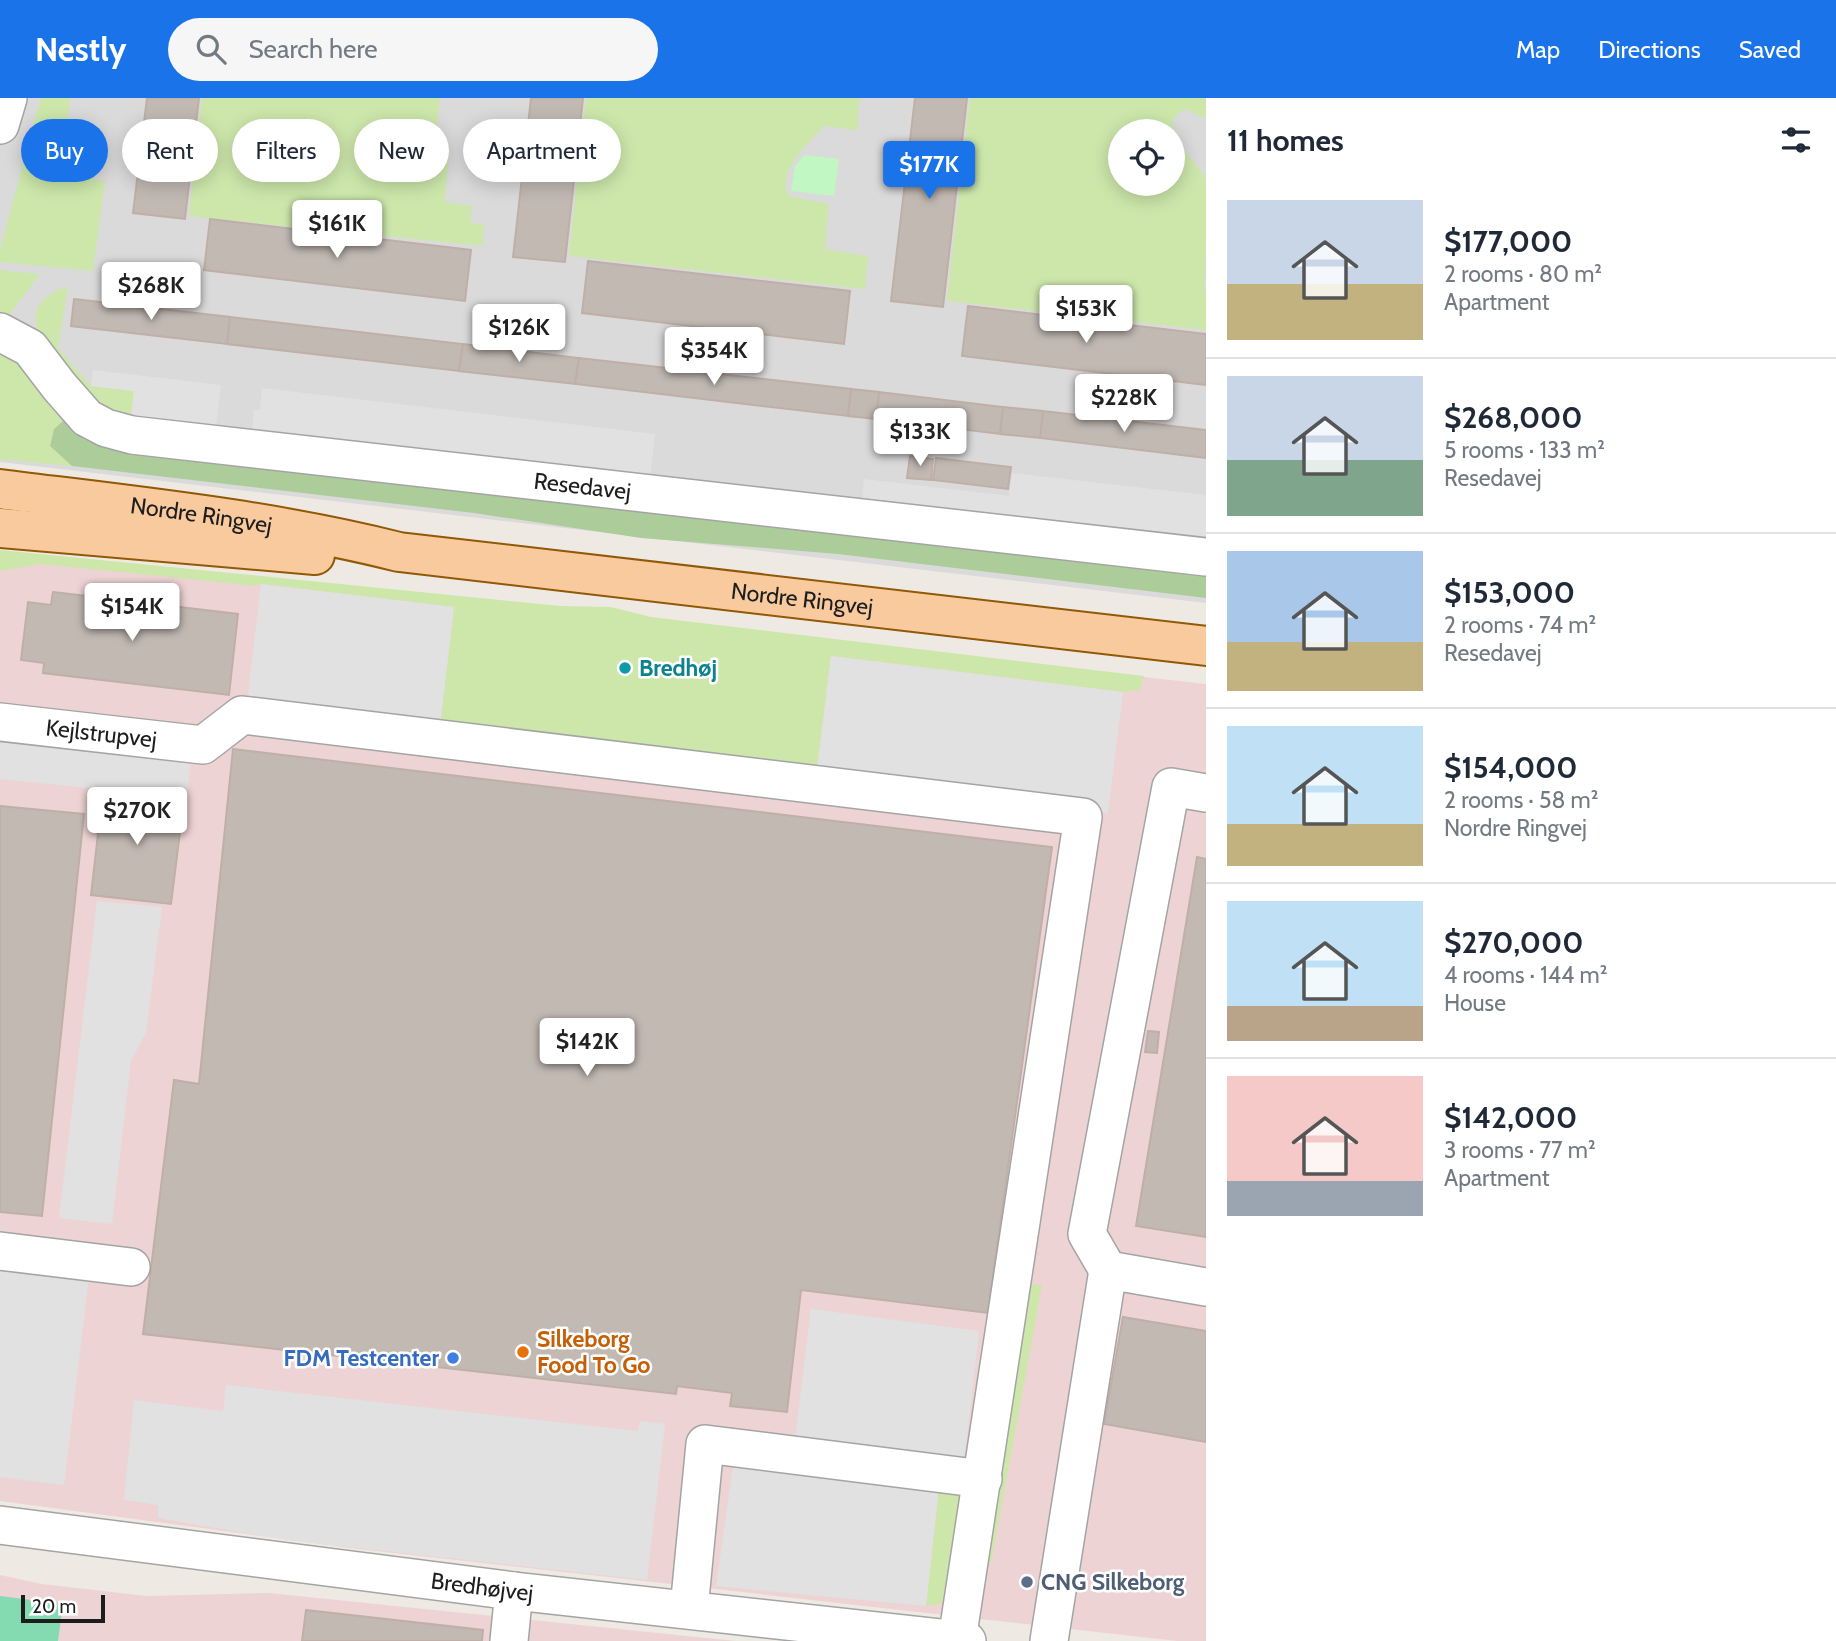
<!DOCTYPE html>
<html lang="en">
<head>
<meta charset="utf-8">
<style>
  :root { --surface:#fff; --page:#f6f6f7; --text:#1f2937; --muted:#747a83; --line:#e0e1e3; --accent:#1a73e8 }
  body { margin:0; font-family:Cabin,sans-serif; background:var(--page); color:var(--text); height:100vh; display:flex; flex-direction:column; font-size:26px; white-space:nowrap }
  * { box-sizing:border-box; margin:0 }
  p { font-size:23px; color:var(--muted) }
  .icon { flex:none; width:38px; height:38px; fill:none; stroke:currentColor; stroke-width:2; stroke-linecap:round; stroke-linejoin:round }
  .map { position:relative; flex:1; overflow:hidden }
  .drawer { display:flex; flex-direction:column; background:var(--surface); width:630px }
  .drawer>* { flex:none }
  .top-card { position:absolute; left:21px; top:21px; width:665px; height:63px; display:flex; gap:14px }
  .buttons { position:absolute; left:1108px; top:21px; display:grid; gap:14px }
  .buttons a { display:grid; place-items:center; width:77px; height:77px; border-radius:50%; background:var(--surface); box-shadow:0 4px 18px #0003; font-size:35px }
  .scale { position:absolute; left:21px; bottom:18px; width:84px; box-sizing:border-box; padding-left:7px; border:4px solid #1d1d1d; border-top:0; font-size:19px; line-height:24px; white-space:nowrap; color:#1d1d1d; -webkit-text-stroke:5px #fff; paint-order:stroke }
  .price { position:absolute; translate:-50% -60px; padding:0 16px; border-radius:7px; background:#fff; color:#222; font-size:23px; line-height:46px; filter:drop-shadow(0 2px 4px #0008) }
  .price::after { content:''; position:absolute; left:50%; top:42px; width:21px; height:16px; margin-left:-10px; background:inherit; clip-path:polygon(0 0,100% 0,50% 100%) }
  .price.active { background:var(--accent); color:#fff }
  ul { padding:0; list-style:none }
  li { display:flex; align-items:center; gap:21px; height:175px; padding:0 21px }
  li+li { border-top:2px solid var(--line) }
  li span { display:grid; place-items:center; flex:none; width:196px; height:140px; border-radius:0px; color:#555 }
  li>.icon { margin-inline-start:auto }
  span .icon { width:84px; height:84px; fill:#fffc; stroke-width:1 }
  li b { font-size:30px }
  h2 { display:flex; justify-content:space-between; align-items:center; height:84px; padding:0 21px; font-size:30px }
  .chip { padding:0 24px; border-radius:32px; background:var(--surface); box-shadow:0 4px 18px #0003; font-size:24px; line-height:63px }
  .chip.active { background:var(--accent); color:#fff }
  header { display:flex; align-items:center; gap:42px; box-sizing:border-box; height:98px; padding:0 35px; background:var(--accent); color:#fff }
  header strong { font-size:33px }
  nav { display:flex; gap:38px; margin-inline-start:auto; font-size:24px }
  .search { width:490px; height:63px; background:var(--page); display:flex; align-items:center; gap:18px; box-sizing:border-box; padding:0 24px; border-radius:38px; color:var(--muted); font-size:26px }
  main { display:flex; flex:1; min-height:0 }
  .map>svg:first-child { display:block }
  .residential { fill:#dbdada; fill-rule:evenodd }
  .commercial { fill:#eed3d4 }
  .grass { fill:#cde7ab; fill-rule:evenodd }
  .forest { fill:#accc9a }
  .park { fill:#c1f7c2 }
  .pitch { fill:#84dbb2 }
  .parking { fill:#e1e1e1 }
  .building { fill:#c2b9b3; stroke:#bfafa6; stroke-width:2 }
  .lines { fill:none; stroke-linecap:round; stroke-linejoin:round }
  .minor-casing { stroke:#a4a4a4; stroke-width:40 }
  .major-casing { stroke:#915806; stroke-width:42 }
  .minor { stroke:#fff; stroke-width:37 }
  .major { stroke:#f8ca9e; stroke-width:38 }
  .culture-dot { fill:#0f9aa8; stroke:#fff; stroke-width:2.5 }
  .food-dot { fill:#e8710a; stroke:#fff; stroke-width:2.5 }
  .shop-dot { fill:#3f7fe0; stroke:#fff; stroke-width:2.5 }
  .service-dot { fill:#5c6f8a; stroke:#fff; stroke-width:2.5 }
  .labels { text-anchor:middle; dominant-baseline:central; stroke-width:5; stroke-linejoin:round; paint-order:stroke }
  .street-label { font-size:23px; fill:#1d1d1d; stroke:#fff }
  .culture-label { font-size:23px; font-weight:bold; fill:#0d838f; stroke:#fff; text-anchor:start }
  .food-label { font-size:23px; font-weight:bold; fill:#c56008; stroke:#fff; text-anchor:start }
  .shop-label { font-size:23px; font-weight:bold; fill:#366cbe; stroke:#fff; text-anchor:end }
  .service-label { font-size:23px; font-weight:bold; fill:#4e5e75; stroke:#fff; text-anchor:start }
</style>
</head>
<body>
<header>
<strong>Nestly</strong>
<div class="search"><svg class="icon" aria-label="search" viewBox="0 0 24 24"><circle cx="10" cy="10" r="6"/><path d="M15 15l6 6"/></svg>Search here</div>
<nav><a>Map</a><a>Directions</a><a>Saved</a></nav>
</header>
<main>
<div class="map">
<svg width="1206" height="1543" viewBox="0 0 1206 1543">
  <rect width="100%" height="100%" fill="#eeeae3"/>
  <!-- residential -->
  <path class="residential" d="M0,0H1206V505L0,364ZM1120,33H1172V86H1120Z"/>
  <!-- commercial -->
  <path class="commercial" d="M0,456L257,478L1206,586V1543H1177L358,1451L0,1403Z
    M0,1477L42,1486L147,1498L269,1495L736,1543H0Z"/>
  <!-- grass -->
  <path class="grass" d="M41,0H70L66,49L95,50L93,82L105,83L93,173L0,164V152L24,63L34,66L45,33L33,26Z
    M202,0H440L434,52L449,55L445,104L472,108L470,124L484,127L483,148L189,118Z
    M586,0H860L857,32L824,28C809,46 775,73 789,98L829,106L825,151L868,158L865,191L569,158Z
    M970,0H1206V21L1186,11C1148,27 1204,68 1206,82C1206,92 1206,104 1206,115C1206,141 1206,166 1204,192H1206V232L947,203ZM1120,33H1172V86H1120Z
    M0,172L40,176L10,216L0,214Z
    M68,188L58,250L91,288L134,293L131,318C86,310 62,266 37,231C30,207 48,195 68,188Z
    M0,255C20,259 49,306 63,323L54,331L50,348L72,368L0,361Z
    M0,452L561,508L611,509L651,519L1144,578L1140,592L1123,594L831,558L816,679L439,636L454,509L261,486L256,488L41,466L0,473Z
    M1027,1185L1042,1187L991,1465L986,1464Z
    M939,1388L961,1391L948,1487L941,1506L926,1508Z"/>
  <!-- forest -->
  <path class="forest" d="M63,323L85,342L106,349L1206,476V500L838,456L641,440L474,415L72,368L50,348L54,331Z"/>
  <!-- park -->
  <path class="park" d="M804,57L839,61L834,98L791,93L795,68Z"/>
  <!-- pitch -->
  <path class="pitch" d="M0,1498L63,1506L58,1543H0Z"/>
  <!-- parking -->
  <path class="parking" d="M93,272L221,287L216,328L131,318L134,293L91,288Z
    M262,290L655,336L650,380L252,334L254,312H260Z
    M1012,375L1206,397V440L862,400L864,381L1009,398Z
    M261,486L454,509L439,636L246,613Z
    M831,558L1123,594L1108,715L816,679Z
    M0,630L192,651L187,700L0,681Z
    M97,803L162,809L146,935L131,962L112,1126L59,1120Z
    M0,1169L89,1179L64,1387L0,1379Z
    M811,1211L979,1233L961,1391L939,1389L926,1508L716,1488L738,1334L795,1340Z
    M226,1287L638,1333L640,1323L665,1326L647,1482L286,1442L158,1420V1407L124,1402L134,1302L223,1313Z"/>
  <!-- building -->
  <path class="building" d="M147,0H199L185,121L133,115Z
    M531,0H583L565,164L513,159Z
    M915,0H967L943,209L891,203Z
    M210,121L471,152L465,203L204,172Z
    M588,163L850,193L844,246L582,215Z
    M74,201L230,219L227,246L71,228Z
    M968,208L1206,236V287L962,258Z
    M230,219L463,246L459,273L227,246Z
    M463,246L579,260L575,286L459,273Z
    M579,260L851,291L848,318L575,286Z
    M851,291L879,294L876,321L848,318Z
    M879,294L1003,309L1000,336L876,321Z
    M1003,309L1043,313L1040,340L1000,336Z
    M1043,313L1206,332V360L1040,340Z
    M910,358L933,361L931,382L907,380Z
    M936,360L1011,369L1008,391L933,382Z
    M53,494L238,516L229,597L43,575L44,565L21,562L28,504L51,507Z
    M233,651L1052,749L988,1215L801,1192L787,1314L730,1308L732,1295L677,1288L676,1296L143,1236L174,982L199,986Z
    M103,692L184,702L171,806L91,797Z
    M0,708L84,716L42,1118L0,1114Z
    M1197,759L1206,761V1139L1136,1128Z
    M1148,933L1159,934L1157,955L1145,954Z
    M1123,1219L1206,1233V1344L1104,1326Z
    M306,1512L483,1532L482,1543H302Z"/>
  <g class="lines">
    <!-- minor casing -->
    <g class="minor-casing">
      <g id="minor">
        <path d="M0,27L8,0"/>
        <path id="s1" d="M0,234L30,250L59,288L87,320L106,330L132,337L1206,459"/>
        <path id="s2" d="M0,624L203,647L242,617L1083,719L957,1542"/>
        <path d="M0,1153L131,1169"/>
        <path d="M1108,1172L1087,1136L1171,689L1206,695"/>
        <path id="s3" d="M0,1427L514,1493L967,1543"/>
        <path d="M689,1511L705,1346L983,1381"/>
        <path d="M509,1543L514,1493"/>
        <path d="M1049,1543L1108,1172L1206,1189"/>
      </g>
    </g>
    <!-- major casing -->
    <g class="major-casing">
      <g id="major">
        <path id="s4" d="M0,391C134,408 268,421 399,454L1206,548"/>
        <path d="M0,430L315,457"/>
      </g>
    </g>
    <!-- minor -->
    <use href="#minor" class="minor"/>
    <!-- major -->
    <use href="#major" class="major"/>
  </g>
  <!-- markers -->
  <circle class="culture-dot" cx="625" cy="570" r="7"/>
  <circle class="food-dot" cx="523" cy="1254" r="7"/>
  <circle class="shop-dot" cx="453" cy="1260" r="7"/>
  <circle class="service-dot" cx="1027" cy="1484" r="7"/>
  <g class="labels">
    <!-- street labels -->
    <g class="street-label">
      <text stroke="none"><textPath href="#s1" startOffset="626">Resedavej</textPath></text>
      <text stroke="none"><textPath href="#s4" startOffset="203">Nordre Ringvej</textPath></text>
      <text stroke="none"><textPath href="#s4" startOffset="810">Nordre Ringvej</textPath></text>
      <text stroke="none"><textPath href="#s2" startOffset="102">Kejlstrupvej</textPath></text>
      <text stroke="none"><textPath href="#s3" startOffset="486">Bredhøjvej</textPath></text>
    </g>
    <!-- culture labels -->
    <g class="culture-label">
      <text x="639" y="570">Bredhøj</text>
    </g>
    <!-- food labels -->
    <g class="food-label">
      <text x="537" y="1241">Silkeborg<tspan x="537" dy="26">Food To Go</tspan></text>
    </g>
    <!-- shop labels -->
    <g class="shop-label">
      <text x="439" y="1260">FDM Testcenter</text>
    </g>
    <!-- service labels -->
    <g class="service-label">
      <text x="1041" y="1484">CNG Silkeborg</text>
    </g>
  </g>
</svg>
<div class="buttons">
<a><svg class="icon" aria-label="locate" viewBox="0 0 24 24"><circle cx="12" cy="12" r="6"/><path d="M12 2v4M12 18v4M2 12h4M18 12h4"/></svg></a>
</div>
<div class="scale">20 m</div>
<b class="price active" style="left:929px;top:103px">$177K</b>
<b class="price" style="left:337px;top:162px">$161K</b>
<b class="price" style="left:151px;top:224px">$268K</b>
<b class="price" style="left:1086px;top:247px">$153K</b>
<b class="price" style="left:519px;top:266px">$126K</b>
<b class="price" style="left:714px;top:289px">$354K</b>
<b class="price" style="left:1124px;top:336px">$228K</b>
<b class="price" style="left:920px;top:370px">$133K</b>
<b class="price" style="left:132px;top:545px">$154K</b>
<b class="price" style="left:137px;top:749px">$270K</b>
<b class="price" style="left:587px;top:980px">$142K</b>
<div class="top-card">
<a class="chip active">Buy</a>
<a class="chip">Rent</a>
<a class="chip">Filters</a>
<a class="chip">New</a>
<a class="chip">Apartment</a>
</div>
</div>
<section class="drawer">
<h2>11 homes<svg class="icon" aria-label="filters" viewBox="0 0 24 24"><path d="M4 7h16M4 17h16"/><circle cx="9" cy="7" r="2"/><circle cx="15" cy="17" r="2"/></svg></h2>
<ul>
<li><span style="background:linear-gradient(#c9d6e8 60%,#c2b280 0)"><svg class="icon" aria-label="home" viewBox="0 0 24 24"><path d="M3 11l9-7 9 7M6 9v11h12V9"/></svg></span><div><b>$177,000</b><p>2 rooms · 80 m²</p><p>Apartment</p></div></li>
<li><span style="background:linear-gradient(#c9d6e8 60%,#7fa58c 0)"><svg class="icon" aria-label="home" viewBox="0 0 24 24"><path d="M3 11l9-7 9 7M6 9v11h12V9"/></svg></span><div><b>$268,000</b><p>5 rooms · 133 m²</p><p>Resedavej</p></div></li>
<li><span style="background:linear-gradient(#a9c7e8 65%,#c2b280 0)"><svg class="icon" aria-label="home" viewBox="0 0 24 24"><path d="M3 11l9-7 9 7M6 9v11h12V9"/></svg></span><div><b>$153,000</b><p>2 rooms · 74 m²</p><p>Resedavej</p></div></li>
<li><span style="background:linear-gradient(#bfe0f5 70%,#c2b280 0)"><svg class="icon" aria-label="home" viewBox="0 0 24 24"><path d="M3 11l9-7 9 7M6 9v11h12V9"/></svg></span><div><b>$154,000</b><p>2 rooms · 58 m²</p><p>Nordre Ringvej</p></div></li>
<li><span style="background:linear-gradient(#bfe0f5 75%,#b9a48a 0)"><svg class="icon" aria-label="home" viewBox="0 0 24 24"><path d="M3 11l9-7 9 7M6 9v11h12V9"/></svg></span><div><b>$270,000</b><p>4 rooms · 144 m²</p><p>House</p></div></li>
<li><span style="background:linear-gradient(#f6c9c9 75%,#9aa5b1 0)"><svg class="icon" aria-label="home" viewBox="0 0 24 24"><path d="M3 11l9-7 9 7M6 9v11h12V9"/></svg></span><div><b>$142,000</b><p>3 rooms · 77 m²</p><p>Apartment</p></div></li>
</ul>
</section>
</main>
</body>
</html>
